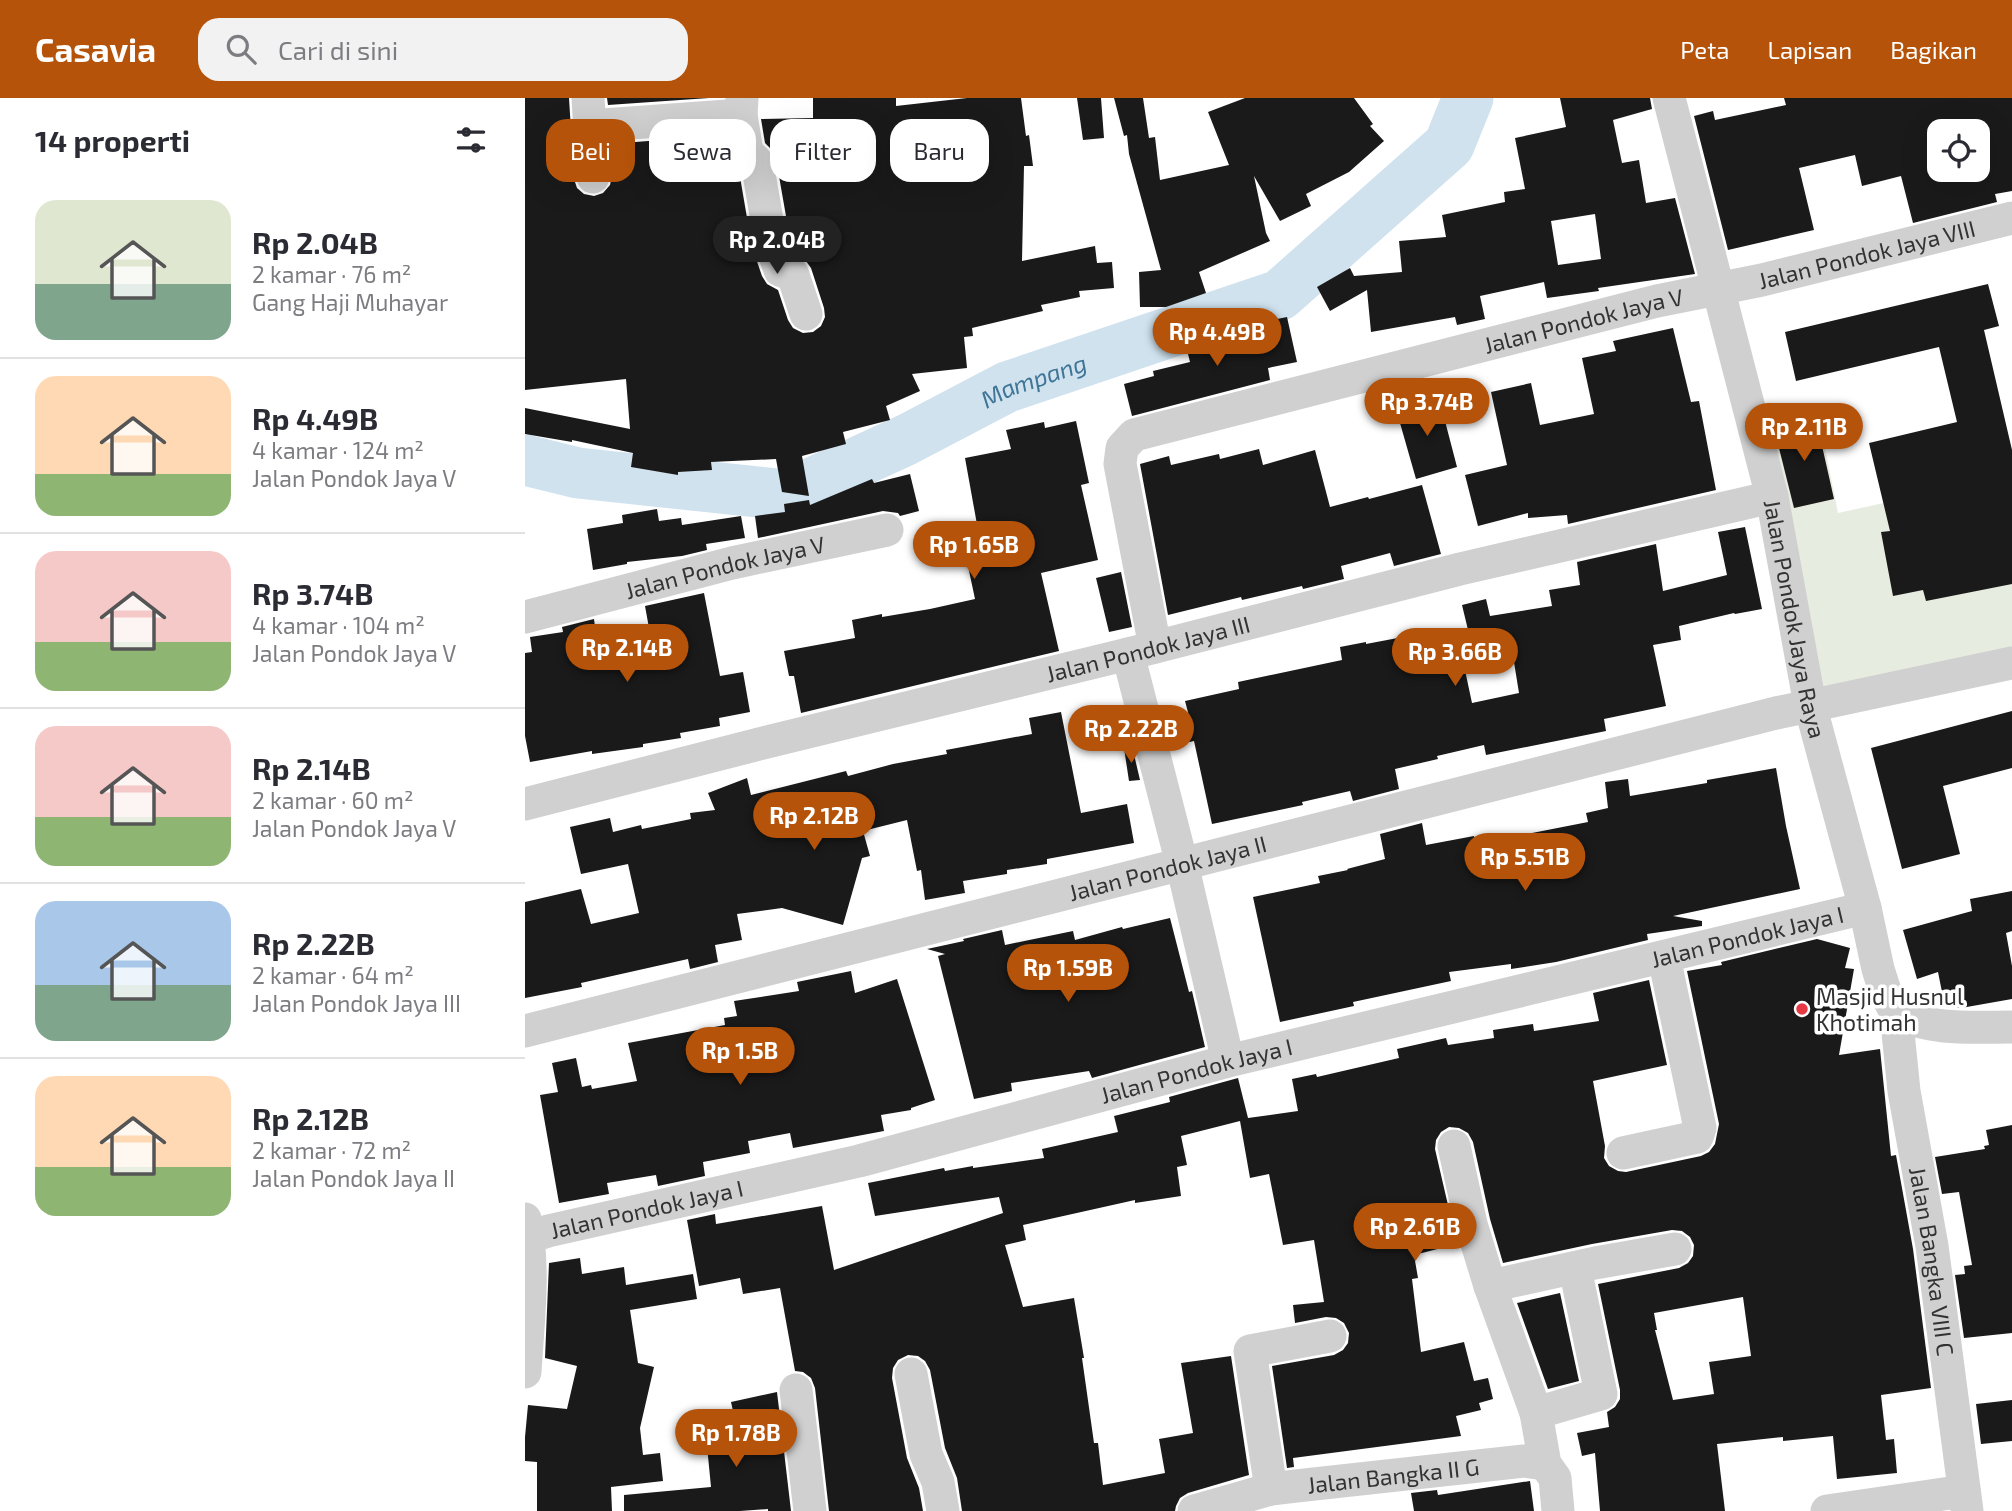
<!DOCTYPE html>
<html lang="id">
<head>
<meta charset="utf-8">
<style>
  :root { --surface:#fff; --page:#f2f2f3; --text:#2b2b33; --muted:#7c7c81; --line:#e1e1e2; --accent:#b45309 }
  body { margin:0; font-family:"Exo 2",sans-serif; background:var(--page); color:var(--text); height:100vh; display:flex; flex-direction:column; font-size:26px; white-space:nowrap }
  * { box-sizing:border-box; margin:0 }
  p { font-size:23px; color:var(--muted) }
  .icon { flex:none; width:38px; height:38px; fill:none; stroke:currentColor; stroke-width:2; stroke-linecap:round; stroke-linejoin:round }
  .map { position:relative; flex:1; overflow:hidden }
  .side { display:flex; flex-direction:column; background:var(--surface); width:525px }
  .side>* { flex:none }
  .guide { position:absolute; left:21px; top:21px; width:665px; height:63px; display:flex; gap:14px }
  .fabs { position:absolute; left:1402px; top:21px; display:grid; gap:14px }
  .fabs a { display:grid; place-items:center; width:63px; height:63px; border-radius:14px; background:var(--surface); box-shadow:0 7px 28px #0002; font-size:35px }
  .price { position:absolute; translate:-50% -60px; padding:0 16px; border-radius:24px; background:var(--accent); color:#fff; font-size:23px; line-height:46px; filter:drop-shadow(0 2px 4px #0008) }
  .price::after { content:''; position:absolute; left:50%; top:42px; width:21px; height:16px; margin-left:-10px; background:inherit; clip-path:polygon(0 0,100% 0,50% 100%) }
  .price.selected { background:#222; color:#fff }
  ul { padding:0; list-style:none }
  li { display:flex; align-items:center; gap:21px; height:175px; padding:0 35px }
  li+li { border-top:2px solid var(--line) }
  li span { display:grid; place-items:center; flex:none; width:196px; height:140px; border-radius:21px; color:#555 }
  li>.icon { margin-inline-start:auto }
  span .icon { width:84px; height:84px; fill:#fffc; stroke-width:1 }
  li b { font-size:30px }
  h2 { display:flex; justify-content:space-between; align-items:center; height:84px; padding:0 35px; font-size:30px }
  .tag { padding:0 24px; border-radius:21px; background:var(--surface); box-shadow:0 7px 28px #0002; font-size:24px; line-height:63px }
  .tag.selected { background:var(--accent); color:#fff }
  header { display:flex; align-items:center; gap:42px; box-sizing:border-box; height:98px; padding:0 35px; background:var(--accent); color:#fff }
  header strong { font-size:33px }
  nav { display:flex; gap:38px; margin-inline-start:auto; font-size:24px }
  .search { width:490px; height:63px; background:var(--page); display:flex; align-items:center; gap:18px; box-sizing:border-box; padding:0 24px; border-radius:21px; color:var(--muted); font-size:26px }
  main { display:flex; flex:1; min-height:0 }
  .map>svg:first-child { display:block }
  .green { fill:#e6ecdf }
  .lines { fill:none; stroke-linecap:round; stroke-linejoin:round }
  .river { stroke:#cfe2ee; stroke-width:51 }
  .building { fill:#1a1a1a; fill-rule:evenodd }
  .minor { stroke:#d0d0d0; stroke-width:33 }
  .poi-dot { fill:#e63946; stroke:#fff; stroke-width:2.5 }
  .labels { text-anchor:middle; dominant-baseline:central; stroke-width:7; stroke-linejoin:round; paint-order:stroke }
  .street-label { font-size:23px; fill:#333; stroke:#fff }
  .poi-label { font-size:23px; fill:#333; stroke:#fff; text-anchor:start }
  .water-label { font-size:24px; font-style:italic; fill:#3f7597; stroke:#fff }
</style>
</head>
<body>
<header>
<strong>Casavia</strong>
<div class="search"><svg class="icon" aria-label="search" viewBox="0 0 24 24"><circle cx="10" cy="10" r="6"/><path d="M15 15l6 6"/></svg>Cari di sini</div>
<nav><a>Peta</a><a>Lapisan</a><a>Bagikan</a></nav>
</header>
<main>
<section class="side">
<h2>14 properti<svg class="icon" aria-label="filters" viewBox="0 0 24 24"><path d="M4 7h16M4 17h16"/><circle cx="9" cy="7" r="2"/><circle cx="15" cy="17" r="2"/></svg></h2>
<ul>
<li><span style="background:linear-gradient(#dfe7d0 60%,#7fa58c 0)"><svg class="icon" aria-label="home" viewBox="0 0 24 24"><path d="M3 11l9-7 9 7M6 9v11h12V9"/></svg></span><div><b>Rp 2.04B</b><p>2 kamar · 76 m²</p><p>Gang Haji Muhayar</p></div></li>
<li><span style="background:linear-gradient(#ffd9b3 70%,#8fb573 0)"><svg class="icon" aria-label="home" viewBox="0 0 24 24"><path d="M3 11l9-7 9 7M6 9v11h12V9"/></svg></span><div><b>Rp 4.49B</b><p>4 kamar · 124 m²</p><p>Jalan Pondok Jaya V</p></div></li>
<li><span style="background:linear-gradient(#f6c9c9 65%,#8fb573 0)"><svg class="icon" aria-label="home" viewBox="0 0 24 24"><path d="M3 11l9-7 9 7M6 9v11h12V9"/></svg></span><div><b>Rp 3.74B</b><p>4 kamar · 104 m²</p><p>Jalan Pondok Jaya V</p></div></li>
<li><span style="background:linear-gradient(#f6c9c9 65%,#8fb573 0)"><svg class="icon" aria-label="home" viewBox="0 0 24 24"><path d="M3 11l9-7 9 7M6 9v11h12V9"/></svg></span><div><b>Rp 2.14B</b><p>2 kamar · 60 m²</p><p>Jalan Pondok Jaya V</p></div></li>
<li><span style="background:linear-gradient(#a9c7e8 60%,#7fa58c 0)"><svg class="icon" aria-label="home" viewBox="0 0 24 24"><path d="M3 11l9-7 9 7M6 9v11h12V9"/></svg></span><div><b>Rp 2.22B</b><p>2 kamar · 64 m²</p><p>Jalan Pondok Jaya III</p></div></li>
<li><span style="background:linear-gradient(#ffd9b3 65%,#8fb573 0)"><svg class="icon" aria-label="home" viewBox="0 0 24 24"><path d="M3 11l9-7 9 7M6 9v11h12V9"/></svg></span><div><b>Rp 2.12B</b><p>2 kamar · 72 m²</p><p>Jalan Pondok Jaya II</p></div></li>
</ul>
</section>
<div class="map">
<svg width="1487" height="1413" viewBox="0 0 1487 1413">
  <rect width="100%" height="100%" fill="#fff"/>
  <!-- green -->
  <path class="green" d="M1293,315L1313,415L1487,377V550L1292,591L1242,325Z"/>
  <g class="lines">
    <!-- river -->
    <path class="river" id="s1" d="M0,362L53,375L261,397L381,342L482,289L755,197L924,47L943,0"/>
  </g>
  <!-- building -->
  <path class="building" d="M0,0H44L49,81L52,90L59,96L69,98L78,95L85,87L87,78L85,46L200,37L203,58L208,67L214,73L227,149L237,178L242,186L253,192L263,222L268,230L278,235L288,234L296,228L300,219L299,210L286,170L281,163L270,157L265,141L251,61L246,51L240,45L236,21L288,20V0H371V8L442,0H496L501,38L504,37L508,68H499L497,163L570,148L572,165L587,164L589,190L554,193L555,199L516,207L518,213L447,230L448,238L439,239L442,270L387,276L395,293L361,308L365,322L318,334L321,346L277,358L284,398L257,394L251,361L186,364L187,372L153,374V377L106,369L108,355L47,342V344L0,336V310L105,331L101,281L0,292Z
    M82,0H184L83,7Z
    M552,0H576L579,40L558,42Z
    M589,0H618L624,40L630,39L635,82L704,67L683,14L720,0H829L848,26L845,28L859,43L824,74L781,96L786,108L755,123L729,78L741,135L745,143L674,174L681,195L641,209H615L614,174L636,172L604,56L602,37L599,38Z
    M1035,0H1125L1127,11L1088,22L1097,65L1114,62L1121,105L1150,100L1170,176L1073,190L1074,193L1022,200L1019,184L955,198L960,221L932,227L930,219L846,234L842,192L805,213L792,189L825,170L829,178L877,174L874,143L921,139L917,117L980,104L979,94L1000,91L990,40L1041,29ZM1070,116L1076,161L1033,167L1026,123Z
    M1259,0H1487V93L1470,96L1472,104L1388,125L1376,78L1337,88L1330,57L1274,70L1289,132L1203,152L1169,18L1188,13L1190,22L1261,7ZM1414,33H1452V72H1414Z
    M1463,186L1474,228L1459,232L1487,352V486L1401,503L1398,492L1368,498L1356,434L1365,433L1344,345L1432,324L1414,249L1271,283L1260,234Z
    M762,219L772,264L743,270L745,282L607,318L599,286L629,278L628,273L665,264L663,256L708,241L705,231Z
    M1148,230L1166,304L1174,303L1191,392L1043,426L1042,417L1003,420V415L953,428L940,377L982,367L966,294L1006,285L1015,327L1069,316L1057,260L1091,253L1088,243Z
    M914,300L932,369L891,381L871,311Z
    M1291,321L1309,401L1269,410L1249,330Z
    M551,323L564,385L556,387L573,462L516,475L534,553L276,615L269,578H264L259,553L330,540L327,522L357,516V519L405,511L450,501L436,435L453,432L440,360L486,351L481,332L519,324L520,330Z
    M734,351L738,367L790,352L805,409L843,399L844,401L897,387L916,456L869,468L865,455L816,468L819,481L778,491L777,488L717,502L716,499L643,517L615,366L644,358L646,367L694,356L695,361Z
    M385,376L394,413L375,418L373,415L358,413L233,440L230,418L260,414L259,406L284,402L285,407L347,381L349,385Z
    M132,411L134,423L156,420L157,427L216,418L220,440L181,446L182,452L157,458L102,464V466L68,472L62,431L98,425L97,417Z
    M1220,429L1237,511L1210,516L1209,515L1154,528L1156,542L1128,547L1141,608L1079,621L1081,633L961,657L959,647L912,658L913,661L870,671L874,691L828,703L825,693L777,704L778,707L687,726L669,643L647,648L640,624L664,618L660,603L714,591L713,584L817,562L815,549L841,544V546L878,539L881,555L934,544L947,605L994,595L987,552L950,561L937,507L961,501L965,518L1027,508L1024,492L1055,487L1052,464L1131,446L1138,493L1202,477L1193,434Z
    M596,474L607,529L584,534L571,480Z
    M179,495L195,578L218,574L225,614L194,620L195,628L155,635L156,640L118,646V649L67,656V653L5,664L0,638V555L7,554L5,539L38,534L37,529L69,521L71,537L124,530L120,508Z
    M1487,613V670L1418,688L1435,756L1377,771L1346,650Z
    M536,614L556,715L602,706L609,745L522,761V766L482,772V776L438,783L440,795L400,802L396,772L392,773L382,722L338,733L345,758L337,760L318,827L257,810L212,816L217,842L190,847L193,864L165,871L163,861L56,885L57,889L0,900V804L56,791L66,826L114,815L103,766L56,776L45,729L85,720L88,734L116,727L117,731L166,721L165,715L190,712L183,695L222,680L226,697L321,673L323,678L368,666L422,656L421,652L507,636L504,620Z
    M607,648L615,682L604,683L599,650Z
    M1251,670L1261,728L1275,791L1148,818L1177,823V828L1122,836L1123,842L1031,864L986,871V866L924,874L926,883L828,904L829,908L755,924L728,799L795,785L793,778L823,772L822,771L860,761L855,736L897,725L901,747L949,738L950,744L1002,736L1063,724L1061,715L1083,710L1080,684L1103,681L1105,698L1182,685V682Z
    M1487,793V833L1481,835L1487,868V901L1436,910L1420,909L1413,874L1392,881L1378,832L1447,813L1445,801Z
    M645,820L664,894L667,893L680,949L567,980L564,973L486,985L487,993L449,1001L413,858L420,856L402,851L439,843L438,841L477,832L480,847L548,833L550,842L597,829L598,831Z
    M1292,841L1325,850L1320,870L1329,871L1314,957L1355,951L1366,1058L1371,1057L1388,1151L1406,1290L1356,1297L1361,1342L1369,1341L1372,1375L1312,1381L1308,1338L1258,1343V1339L1192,1346L1200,1413H1075L1070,1355L1057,1358L1052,1335L1084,1329L1082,1314L1090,1309L1095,1301V1292L1073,1186L1154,1170L1163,1165L1168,1158L1169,1147L1165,1139L1157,1133L1147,1132L1067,1146L978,1165L965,1121L948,1044L943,1035L934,1030L924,1029L916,1034L911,1042L910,1051L932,1146L889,1157L893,1180L887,1181L896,1254L939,1244L949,1283L963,1280L968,1301L954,1305L956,1312L931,1318L936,1338L768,1360L769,1369L762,1370L747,1268L809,1257L818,1252L823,1245L824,1235L819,1225L811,1220L801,1219L770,1225L768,1207L799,1204L789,1142L758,1147L744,1076L725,1080L715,1023L656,1038L662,1067L652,1069L656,1098L610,1105V1102L498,1127L501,1142L480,1147L498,1209L549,1200L559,1260H557L569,1345H573L578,1387L640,1375L634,1341L668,1335L656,1265L706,1258L724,1377L663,1395L655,1400L651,1408L650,1413H437L432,1380L420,1350L405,1272L400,1263L393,1258L383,1257L373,1262L368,1270L367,1280L382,1360L394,1390L398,1413H304L290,1290L286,1280L278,1274L270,1273L255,1190L218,1196L215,1180L174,1188L162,1122L190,1116L191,1126L297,1108L309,1172L478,1115L474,1099L350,1118L343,1085L419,1070L420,1073L448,1068V1070L519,1060L517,1051L593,1034L589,1018L645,1004L644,999L713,980L723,1020L773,1013L767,981L791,976L792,979L874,960L872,951L921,940L923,947L969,940L968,932L1008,926L1009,933L1074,923L1068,895L1124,882L1142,967L1068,983L1080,1048L1079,1060L1084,1068L1093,1073L1101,1074L1176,1058L1184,1054L1190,1046L1194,1026L1162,873L1197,867L1196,864ZM1218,1199L1226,1258L1184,1264L1189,1296L1148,1302L1130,1232H1132L1129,1215Z
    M326,873L330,895L372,881L410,1002L386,1010V1012L356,1017L359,1033L268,1050L265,1035L223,1043L225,1055L178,1064L180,1078L133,1088L131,1077L82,1085L84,1096L34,1105L15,997L33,994L27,965L51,960L57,989L66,987L67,991L112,983L103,945L200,927L199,920L212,918L209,903L274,893L272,884Z
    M1487,1027V1235L1439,1240L1430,1177L1440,1176L1439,1168L1447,1167L1434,1094L1417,1096L1410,1059L1460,1051L1459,1048L1464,1047L1461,1032Z
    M55,1160L57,1176L99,1169L101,1187L168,1176L172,1201L105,1212L113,1265L129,1269L115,1330L118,1357L135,1355L138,1383L86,1389L87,1413H12V1364L0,1363V1339L3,1307L42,1311L52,1268L20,1260L24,1165Z
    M1035,1195L1054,1283L1023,1291L992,1205Z
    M252,1294L266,1413H243V1411L215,1413H99V1397L186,1389L182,1348L215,1344L206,1304Z
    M1487,1302V1343L1456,1346L1451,1306Z
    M1005,1383L1009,1413H889L886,1395L912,1392L913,1397Z"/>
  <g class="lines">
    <!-- minor -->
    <g class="minor">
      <path d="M63,0L68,79"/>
      <path d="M217,0L216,17L222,54L232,64L246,146L255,172L268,177L281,216"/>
      <path id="s2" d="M1144,0L1247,399L1285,607L1340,810L1353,871L1361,896L1371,915L1379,993L1407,1148L1442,1413"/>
      <path d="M64,28L216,17"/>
      <path id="s3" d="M0,519L207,465L362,432"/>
      <path id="s4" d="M630,549L595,366L597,350L609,337L1132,203L1237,182L1487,120"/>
      <path d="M603,556L657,766L703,963"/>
      <path id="s5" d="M0,706L242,644L603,556L935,471L1247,399"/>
      <path d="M1371,915C1407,933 1448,929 1487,929"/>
      <path id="s6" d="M0,933L1251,615L1487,565"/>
      <path d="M929,1048L946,1126L965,1188L1011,1315L1020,1366L1030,1380L1033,1413"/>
      <path d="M1098,1055L1172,1039L1175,1030L1139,859"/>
      <path d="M0,1121C10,1171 3,1223 0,1274"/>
      <path id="s7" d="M4,1139L23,1133L334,1063L703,963L1340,810"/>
      <path d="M965,1188L1070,1165L1150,1151"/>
      <path d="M386,1276L401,1356L413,1384L418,1413"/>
      <path d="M271,1292L285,1413"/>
      <path d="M1011,1315L1076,1296L1050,1170"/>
      <path d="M746,1391L725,1253L805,1238"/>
      <path id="s8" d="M669,1413L746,1391L771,1388L999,1363L1020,1366"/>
      <path d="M1302,1413L1439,1393"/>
    </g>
  </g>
  <!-- markers -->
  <circle class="poi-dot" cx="1277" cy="911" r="7"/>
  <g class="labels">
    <!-- street labels -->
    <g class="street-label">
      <text stroke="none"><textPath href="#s4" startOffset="975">Jalan Pondok Jaya VIII</textPath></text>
      <text stroke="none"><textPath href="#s4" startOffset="684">Jalan Pondok Jaya V</textPath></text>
      <text stroke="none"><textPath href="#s3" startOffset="206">Jalan Pondok Jaya V</textPath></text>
      <text stroke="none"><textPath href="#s2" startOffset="536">Jalan Pondok Jaya Raya</textPath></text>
      <text stroke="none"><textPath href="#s5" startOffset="642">Jalan Pondok Jaya III</textPath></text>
      <text stroke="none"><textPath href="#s6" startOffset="663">Jalan Pondok Jaya II</textPath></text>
      <text stroke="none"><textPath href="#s7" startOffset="1255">Jalan Pondok Jaya I</textPath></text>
      <text stroke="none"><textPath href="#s7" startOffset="688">Jalan Pondok Jaya I</textPath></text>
      <text stroke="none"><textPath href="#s7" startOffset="121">Jalan Pondok Jaya I</textPath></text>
      <text stroke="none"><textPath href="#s2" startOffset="1195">Jalan Bangka VIII C</textPath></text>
      <text stroke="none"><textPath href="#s8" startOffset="203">Jalan Bangka II G</textPath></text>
    </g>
    <!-- poi labels -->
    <g class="poi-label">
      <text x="1291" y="898">Masjid Husnul<tspan x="1291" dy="26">Khotimah</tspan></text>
    </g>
    <!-- water labels -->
    <g class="water-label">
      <text stroke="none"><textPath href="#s1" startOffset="537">Mampang</textPath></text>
    </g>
  </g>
</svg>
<div class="fabs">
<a><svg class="icon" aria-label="locate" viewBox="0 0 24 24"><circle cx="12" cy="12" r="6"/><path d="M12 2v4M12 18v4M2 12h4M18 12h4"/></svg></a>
</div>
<b class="price selected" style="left:252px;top:178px">Rp 2.04B</b>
<b class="price" style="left:692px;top:270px">Rp 4.49B</b>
<b class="price" style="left:902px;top:340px">Rp 3.74B</b>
<b class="price" style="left:1279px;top:365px">Rp 2.11B</b>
<b class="price" style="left:449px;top:483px">Rp 1.65B</b>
<b class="price" style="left:102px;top:586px">Rp 2.14B</b>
<b class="price" style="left:930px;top:590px">Rp 3.66B</b>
<b class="price" style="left:606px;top:667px">Rp 2.22B</b>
<b class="price" style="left:289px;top:754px">Rp 2.12B</b>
<b class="price" style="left:1000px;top:795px">Rp 5.51B</b>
<b class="price" style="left:543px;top:906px">Rp 1.59B</b>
<b class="price" style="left:215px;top:989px">Rp 1.5B</b>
<b class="price" style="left:890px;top:1165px">Rp 2.61B</b>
<b class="price" style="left:211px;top:1371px">Rp 1.78B</b>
<div class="guide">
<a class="tag selected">Beli</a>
<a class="tag">Sewa</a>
<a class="tag">Filter</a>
<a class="tag">Baru</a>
</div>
</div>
</main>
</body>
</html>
